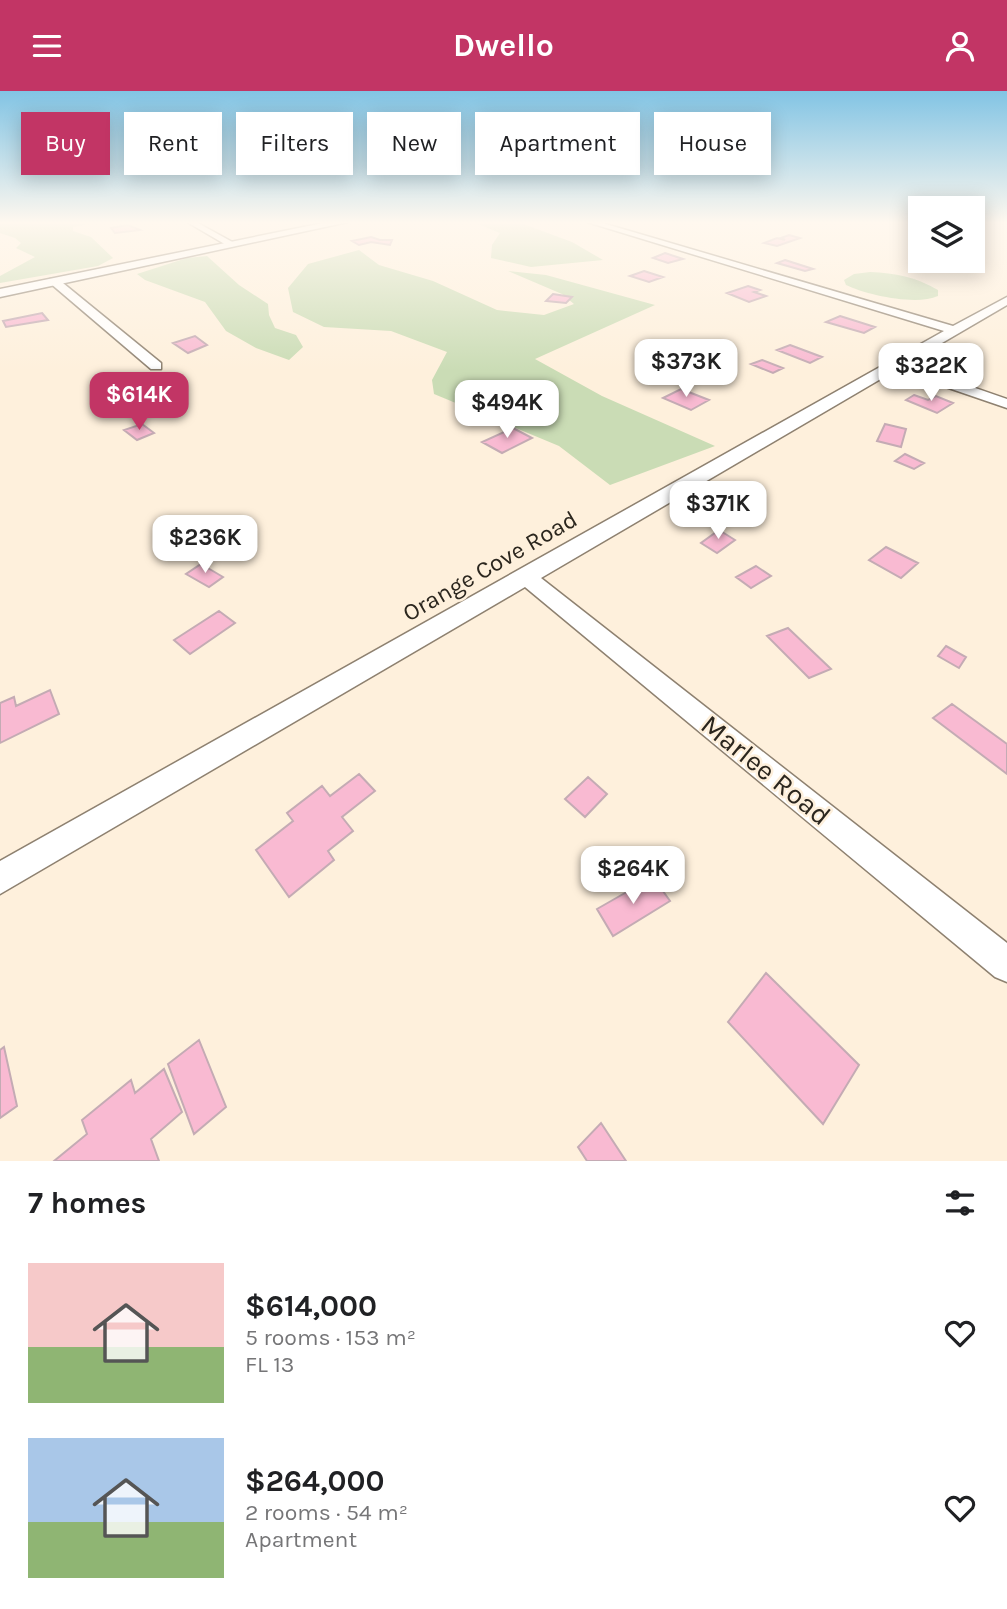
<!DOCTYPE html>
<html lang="en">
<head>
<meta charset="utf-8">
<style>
  :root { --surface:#fff; --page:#f2f2f2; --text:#202124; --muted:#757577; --accent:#c23565 }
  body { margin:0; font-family:Karla,sans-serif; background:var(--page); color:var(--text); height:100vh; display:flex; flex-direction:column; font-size:26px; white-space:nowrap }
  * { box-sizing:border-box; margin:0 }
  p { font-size:23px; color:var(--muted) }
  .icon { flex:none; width:38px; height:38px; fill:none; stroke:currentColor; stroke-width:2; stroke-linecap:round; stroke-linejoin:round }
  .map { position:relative; height:1070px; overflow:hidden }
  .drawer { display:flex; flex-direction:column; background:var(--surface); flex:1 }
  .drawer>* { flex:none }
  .hud { position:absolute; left:21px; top:21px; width:966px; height:63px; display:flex; gap:14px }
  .controls { position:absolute; left:908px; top:105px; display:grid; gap:14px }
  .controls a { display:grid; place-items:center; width:77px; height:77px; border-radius:0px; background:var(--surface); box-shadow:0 4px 18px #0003; font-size:35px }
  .price { position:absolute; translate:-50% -60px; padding:0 16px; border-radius:14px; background:#fff; color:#222; font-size:23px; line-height:46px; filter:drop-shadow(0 2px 4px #0008) }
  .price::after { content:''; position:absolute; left:50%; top:42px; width:21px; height:16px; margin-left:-10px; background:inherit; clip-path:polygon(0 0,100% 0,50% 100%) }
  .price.selected { background:var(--accent); color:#fff }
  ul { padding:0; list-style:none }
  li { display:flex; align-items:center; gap:21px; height:175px; padding:0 28px }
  li span { display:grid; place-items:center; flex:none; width:196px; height:140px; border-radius:0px; color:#555 }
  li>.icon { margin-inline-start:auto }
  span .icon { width:84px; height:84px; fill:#fffc; stroke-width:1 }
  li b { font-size:30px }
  h2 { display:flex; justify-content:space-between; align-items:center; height:84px; padding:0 28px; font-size:30px }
  .chip { padding:0 24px; border-radius:0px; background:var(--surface); box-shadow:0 4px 18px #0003; font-size:24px; line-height:63px }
  .chip.selected { background:var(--accent); color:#fff }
  header { display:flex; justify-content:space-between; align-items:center; height:91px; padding:0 28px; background:var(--accent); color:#fff; font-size:32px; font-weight:700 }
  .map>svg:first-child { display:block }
  .green { fill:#cadcb5 }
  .building { fill:#f9bad2; stroke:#c4abb4; stroke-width:2 }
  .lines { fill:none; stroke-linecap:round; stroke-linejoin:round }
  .minor-casing { stroke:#8e8170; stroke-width:3 }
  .major-casing { stroke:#8e8170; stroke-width:3 }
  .minor { fill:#fff; fill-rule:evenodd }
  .major { fill:#fff; fill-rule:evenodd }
  .labels { text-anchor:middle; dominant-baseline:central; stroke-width:5; stroke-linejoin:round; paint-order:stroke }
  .street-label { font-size:24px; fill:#2b261e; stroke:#fef0dc }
  .near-street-label { font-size:28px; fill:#2b261e; stroke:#fef0dc }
</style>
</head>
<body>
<header><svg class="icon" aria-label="menu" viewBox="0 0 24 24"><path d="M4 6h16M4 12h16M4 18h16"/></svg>Dwello<svg class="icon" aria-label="person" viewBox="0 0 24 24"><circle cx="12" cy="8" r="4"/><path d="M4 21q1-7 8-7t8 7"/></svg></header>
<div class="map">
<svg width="1007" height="1070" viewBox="0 0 1007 1070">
  <rect width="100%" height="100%" fill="#fef0dc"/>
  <!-- green -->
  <path class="green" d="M0,131H115H98L73,136V140L91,146L113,167L98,175L0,192V185L35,166L16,157L21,152L15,147L0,142Z
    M473,131H518L572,151L603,169L531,176L491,167L492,154L500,142Z
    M359,159L379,174L433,190L497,219L544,224L574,213L562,203L508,180L546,184L655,214L535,268L602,305L715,355L610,394L559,355L434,303L432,289L447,261L391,240L324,236L293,221L288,197L308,173Z
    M207,165L239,194L268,213L269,224L275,237L296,244L303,256L289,269L256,257L226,240L205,211L145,189L137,183L187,167Z
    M870,181C896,182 915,186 938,199V205C916,215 867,204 846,194L844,189L854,183Z"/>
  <!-- building -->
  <path class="building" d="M128,134L140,139L115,142L111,137Z
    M789,144L800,147L777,155L764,152L777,147L785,149L781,147Z
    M371,146L380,149H392L390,154L371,151L359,154L352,150Z
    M665,162L683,168L668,172L653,167Z
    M785,169L813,178L805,180L777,172Z
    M644,180L663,186L649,191L630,185Z
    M748,195L760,199L754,201L766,205L749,211L727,202Z
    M553,203L572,206L566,212L546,210Z
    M42,222L48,229L6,236L3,230Z
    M840,225L875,236L864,242L826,231Z
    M195,245L207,254L188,262L173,252Z
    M790,254L822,266L810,272L777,259Z
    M762,269L783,277L773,282L751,273Z
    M146,298L152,306L98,322L92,313Z
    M681,298L709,309L691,319L663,307Z
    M914,304L928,309L936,305L953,312L937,322L906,309Z
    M142,333L154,342L137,349L124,339Z
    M885,333L906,338L901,356L877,350Z
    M513,337L532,347L502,362L482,351Z
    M905,363L924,372L914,378L895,370Z
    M719,439L735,449L717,462L701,452Z
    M886,456L918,472L901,487L869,469Z
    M201,473L223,486L209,496L186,483Z
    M756,475L771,485L751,497L736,486Z
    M219,520L235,532L190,563L174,549Z
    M788,537L831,578L809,587L767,545Z
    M946,555L966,566L959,577L938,565Z
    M50,599L59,623L0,652V612L14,606L16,615Z
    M952,613L1007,653V683L933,627Z
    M359,683L375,700L342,726L353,740L328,760L334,769L289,806L256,759L293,730L287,722L322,695L330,705Z
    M588,686L607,703L585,726L565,708Z
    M653,786L670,810L613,845L597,818Z
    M766,882L859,974L823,1033L728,931Z
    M199,949L226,1016L194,1043L168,973Z
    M4,956L17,1015L0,1027V959Z
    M164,978L182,1021L151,1048L159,1070H54L87,1043L82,1029L131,989L135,1002Z
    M601,1032L626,1070H587L578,1056Z"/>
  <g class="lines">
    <!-- minor casing -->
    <g class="minor-casing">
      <path id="minor" d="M187,131H196L236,153L228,155Z
        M587,131H599L953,235L1007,206V214L906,273L1007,308V317L896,279L541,487L1007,852V891L995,886L525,496L0,803V770L944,240Z
        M50,188H58L161,272V278H151L50,192Z"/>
    </g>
    <!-- major casing -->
    <g class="major-casing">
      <path id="major" d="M328,131H348L0,206V198Z"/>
    </g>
    <!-- minor -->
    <use href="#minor" class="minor"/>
    <!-- major -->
    <use href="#major" class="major"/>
  </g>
  <!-- sky -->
  <linearGradient id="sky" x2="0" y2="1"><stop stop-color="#82c4e4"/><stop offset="0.47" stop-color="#fff8ef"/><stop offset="1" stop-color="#fff8ef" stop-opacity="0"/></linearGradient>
  <rect width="1007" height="280" fill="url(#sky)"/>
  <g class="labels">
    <!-- street labels -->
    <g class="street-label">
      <text transform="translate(490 475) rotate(-30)">Orange Cove Road</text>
    </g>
    <!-- near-street labels -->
    <g class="near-street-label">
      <text transform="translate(766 679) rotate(39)">Marlee Road</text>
    </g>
  </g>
</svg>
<div class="controls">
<a><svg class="icon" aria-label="layers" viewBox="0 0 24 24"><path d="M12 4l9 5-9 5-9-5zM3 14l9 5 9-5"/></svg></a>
</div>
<b class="price" style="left:686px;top:308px">$373K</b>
<b class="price" style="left:931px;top:312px">$322K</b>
<b class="price selected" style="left:139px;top:341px">$614K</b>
<b class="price" style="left:507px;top:349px">$494K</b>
<b class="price" style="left:718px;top:450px">$371K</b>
<b class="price" style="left:205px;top:484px">$236K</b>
<b class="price" style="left:633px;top:815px">$264K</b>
<div class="hud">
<a class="chip selected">Buy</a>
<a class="chip">Rent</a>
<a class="chip">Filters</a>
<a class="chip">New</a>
<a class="chip">Apartment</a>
<a class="chip">House</a>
</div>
</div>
<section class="drawer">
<h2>7 homes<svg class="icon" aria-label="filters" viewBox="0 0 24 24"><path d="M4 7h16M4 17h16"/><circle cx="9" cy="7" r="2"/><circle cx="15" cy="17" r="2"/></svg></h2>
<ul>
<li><span style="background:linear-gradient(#f6c9c9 60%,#8fb573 0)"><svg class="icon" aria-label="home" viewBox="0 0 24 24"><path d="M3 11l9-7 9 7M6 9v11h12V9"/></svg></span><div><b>$614,000</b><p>5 rooms · 153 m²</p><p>FL 13</p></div><svg class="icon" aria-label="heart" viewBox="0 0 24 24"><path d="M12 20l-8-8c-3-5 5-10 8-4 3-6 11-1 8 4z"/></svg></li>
<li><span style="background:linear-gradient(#a9c7e8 60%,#8fb573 0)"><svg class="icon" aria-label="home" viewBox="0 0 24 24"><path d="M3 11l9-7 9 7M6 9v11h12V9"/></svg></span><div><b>$264,000</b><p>2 rooms · 54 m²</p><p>Apartment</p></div><svg class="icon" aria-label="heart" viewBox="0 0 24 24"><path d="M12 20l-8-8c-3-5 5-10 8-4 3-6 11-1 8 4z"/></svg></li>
</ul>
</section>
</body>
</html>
